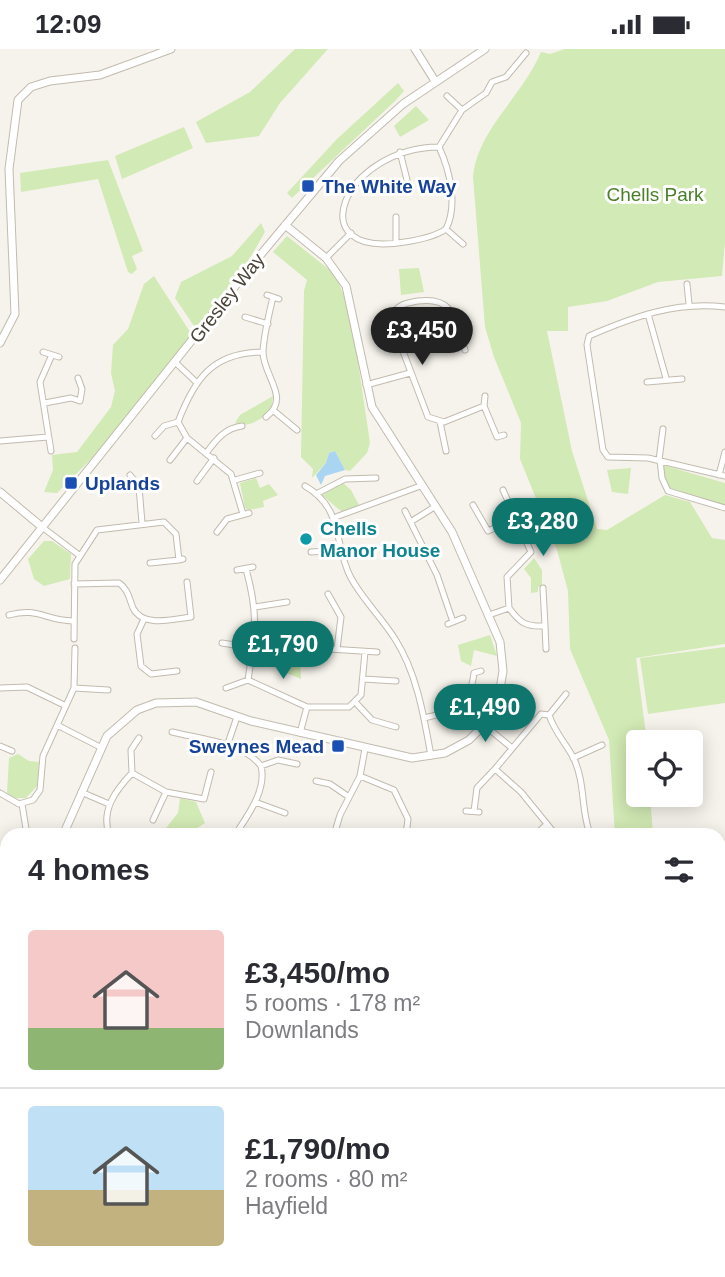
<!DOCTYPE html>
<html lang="en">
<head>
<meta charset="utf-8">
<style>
  :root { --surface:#fff; --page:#f2f2f3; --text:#2b2b33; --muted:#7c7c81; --line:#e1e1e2; --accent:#0f766e }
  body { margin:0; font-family:Helvetica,sans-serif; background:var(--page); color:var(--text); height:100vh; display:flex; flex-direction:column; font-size:26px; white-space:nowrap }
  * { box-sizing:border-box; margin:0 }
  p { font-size:23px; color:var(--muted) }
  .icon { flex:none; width:38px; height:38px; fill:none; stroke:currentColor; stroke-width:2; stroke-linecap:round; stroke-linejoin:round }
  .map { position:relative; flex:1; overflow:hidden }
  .panel { position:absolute; left:0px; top:779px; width:726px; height:450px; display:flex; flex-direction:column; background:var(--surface); border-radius:21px 21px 0 0; box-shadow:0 4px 18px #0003 }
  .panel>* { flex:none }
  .tools { position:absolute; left:626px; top:681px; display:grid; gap:14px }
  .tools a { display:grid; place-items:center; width:77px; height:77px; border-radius:7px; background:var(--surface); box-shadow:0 4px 18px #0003; font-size:35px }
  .price { position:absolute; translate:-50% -60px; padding:0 16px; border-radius:24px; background:var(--accent); color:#fff; font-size:23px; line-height:46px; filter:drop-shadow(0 2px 4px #0008) }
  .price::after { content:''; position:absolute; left:50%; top:42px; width:21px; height:16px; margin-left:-10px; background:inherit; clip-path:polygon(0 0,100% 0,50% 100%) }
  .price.on { background:#222; color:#fff }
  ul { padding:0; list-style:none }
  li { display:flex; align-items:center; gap:21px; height:175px; padding:0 28px }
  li+li { border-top:2px solid var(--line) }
  li span { display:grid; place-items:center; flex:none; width:196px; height:140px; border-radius:7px; color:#555 }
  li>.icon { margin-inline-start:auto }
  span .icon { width:84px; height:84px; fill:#fffc; stroke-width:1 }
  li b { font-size:30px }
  h2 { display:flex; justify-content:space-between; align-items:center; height:84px; padding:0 28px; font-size:30px }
  .status { display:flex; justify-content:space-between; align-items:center; height:49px; padding:0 35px; background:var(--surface); direction:ltr }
  .status svg { height:19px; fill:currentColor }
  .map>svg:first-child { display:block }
  .green { fill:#d2eab5 }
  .water { fill:#a9d4f2 }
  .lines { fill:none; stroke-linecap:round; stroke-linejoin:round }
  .minor-casing { stroke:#c2bbae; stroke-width:7 }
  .tertiary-casing { stroke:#c2bbae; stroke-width:9 }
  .secondary-casing { stroke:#d6c79b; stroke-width:10 }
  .minor { stroke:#fff; stroke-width:5 }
  .tertiary { stroke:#fff; stroke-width:7 }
  .secondary { stroke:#fff3cd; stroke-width:8 }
  .transit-dot { fill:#1a4fb4; stroke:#fff; stroke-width:2.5 }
  .culture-dot { fill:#0f9aa8; stroke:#fff; stroke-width:2.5 }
  .labels { text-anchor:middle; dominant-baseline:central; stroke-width:6; stroke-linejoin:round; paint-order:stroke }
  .transit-label { font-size:19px; font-weight:bold; fill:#164399; stroke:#fff; text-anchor:start }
  .park-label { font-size:19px; fill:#4a7f2a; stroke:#fff }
  .street-label { font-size:19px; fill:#4b4439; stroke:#fff }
  .culture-label { font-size:19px; font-weight:bold; fill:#0d838f; stroke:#fff; text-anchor:start }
</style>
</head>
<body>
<div class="status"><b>12:09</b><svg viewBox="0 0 49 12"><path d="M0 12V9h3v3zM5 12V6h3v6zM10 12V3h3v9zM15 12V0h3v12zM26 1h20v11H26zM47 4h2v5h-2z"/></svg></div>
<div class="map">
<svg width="725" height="1228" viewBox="0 0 725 1228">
  <rect width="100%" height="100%" fill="#f6f3ec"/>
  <!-- green -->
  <path class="green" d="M295,0H328L280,54L259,87L206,94L196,73L250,43Z
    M565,0H725V193L722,227L658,233L607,252L568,258V282H547L572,402L597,480L607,481L665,446L690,453L712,489L725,491V595L636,609L647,693H639V746H650L653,786H615L609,691L570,600L568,542L557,501L520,410L521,374L494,308L485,278L473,128C477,81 522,48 541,3L550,5Z
    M398,34L404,42L396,51L292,149L287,144L337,90Z
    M416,57L429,71L400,88L394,77Z
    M184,78L193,99L122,130L115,107Z
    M108,111L143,202L132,207L137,220L132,225L128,223L98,130L21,143L20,124Z
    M261,174L265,183L247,214L198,277H194L175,249L181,233L232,207Z
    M287,187L336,226L351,266L370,394L367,404L350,422L345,421L335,402L329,404L326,414L312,429L313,420L301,408L304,242L307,231L273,203Z
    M419,219L424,243L401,246L399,220Z
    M154,227L192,286L93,408L57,444L44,443L53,421L52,406L77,403L111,358L115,342L111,324L113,296L128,280L144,235Z
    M273,347L271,361C260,371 250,379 235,374L240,366Z
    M663,416L725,434V457L670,439L664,429Z
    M631,419L628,445L612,443L607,421Z
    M256,429L260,439L269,435L278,446L263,452L264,458L249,461L245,459L240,434Z
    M343,434L351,441L360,458L342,463L322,446Z
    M44,492H52L71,505L70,530L44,537L34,530L28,510Z
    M534,509L542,521V537L538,538V543L531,544V529L524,520Z
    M290,581H316V591H310L309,609H300L301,630L282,622L274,612L278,590H283L284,583Z
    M490,586L497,607L474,601L471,617L461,612L458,596Z
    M725,598V654L648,665L640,609Z
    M18,705L29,712L39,713L37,737L26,749H15L7,744L9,709Z
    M180,749L196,753L205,774C190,784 183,790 166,779L178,764Z"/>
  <!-- water -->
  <path class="water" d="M335,402L345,421L325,427L321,436L316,426L326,414L329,404Z"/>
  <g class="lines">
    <!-- minor casing -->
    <g class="minor-casing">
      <path id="minor" d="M447,47L462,61
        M439,98C450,122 458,156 446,180C435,188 418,191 405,193C298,211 342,99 439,98Z
        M439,98L462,61L486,44L492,33L506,28L526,4
        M400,103L407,131
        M396,168V194
        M446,180L463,195
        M326,209L351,184
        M687,235L689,255
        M267,246L279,250
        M725,258C676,252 633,268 589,287L587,296L603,401L608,408L648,409L725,427
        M648,265L666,329
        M245,268L268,275
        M465,301C454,272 456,247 418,252C408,254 401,254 394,263L393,276L428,368L444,373L484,357L485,347
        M43,303L59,308
        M176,314L195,332
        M647,333L682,330
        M366,336L410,324
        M45,354L71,349L80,352L82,340L78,329
        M484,357L497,388L504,386
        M274,362L297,381
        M266,368C292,349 262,326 263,302C264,285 269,265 273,248
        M440,373L446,402
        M155,387L164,377L178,373
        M0,392L48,388
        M51,402L40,333L51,308
        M207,403C216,391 225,379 242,377
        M170,411L187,389
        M659,411L663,380
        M660,411L662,429L668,442L725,459
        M130,426L139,438L142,474
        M719,426L725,403
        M235,431L260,424
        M197,432L214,409
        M305,437C345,460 333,496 351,529C363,551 382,569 395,590C417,624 424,668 431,707
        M503,441L531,503L507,528L509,559
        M318,444L345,430L376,429
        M473,456L488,482L517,469
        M405,462L437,526L453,573
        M243,465L231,425L187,389L178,373C194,331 212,303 263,303
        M333,469L423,436
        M412,472L436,457
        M42,478L79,506
        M217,483L227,470L249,464
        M311,503L343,501
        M150,514L179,511
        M246,520C259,567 255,584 248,631
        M237,521L253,518
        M74,535L119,534C128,540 129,549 133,559C143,579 173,570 191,568L187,533
        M543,539L545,577
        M328,545L341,568L337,600
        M255,558L287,553
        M9,566C38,558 44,571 73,572
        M489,566L509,559C520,574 526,578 545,577L546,600
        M144,570L137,585L141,617L151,625L177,622
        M448,575L463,569
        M74,590L75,515L97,481L164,473L176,485L179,511L183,510
        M222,594L253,599
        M313,599L377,603
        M312,609L313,594
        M363,630L396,632
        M0,639L27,638L66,657
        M74,639L108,641
        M226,639L248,631L307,658H349L361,646L365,603
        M356,654L372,671L396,678
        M549,666C555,684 566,694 574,710C585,734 581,758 589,782
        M424,669C454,662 470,658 474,624L481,622
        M57,676L100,698
        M484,676L512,699
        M172,683C199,690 243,693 261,717C267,741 248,766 235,786
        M300,684L307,658
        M0,697L12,702
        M227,697L237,668
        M365,700L360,727L394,741L408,770L406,786
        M573,709L602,696
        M261,717L278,711L297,715
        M495,720L541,665L549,666L566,645
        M132,724L131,701L139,689
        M316,732L330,735L349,748
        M81,743L109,755
        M0,744L19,755L33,751L40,741L43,707L74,639L75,599
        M255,753L285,764
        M22,755L27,786
        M466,762L479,763
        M474,762L477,739L495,720L521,743L556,786
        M153,771L166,743
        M109,786C101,761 115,742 132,724L166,743L204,750L211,723
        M334,786L340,766L360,727
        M535,786L546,776
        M719,894L725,895
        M0,899L7,902
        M0,954L7,952
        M0,1008L4,1069L0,1082
        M719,1034L725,1035
        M719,1128L725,1133
        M0,1165L7,1161
        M282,1222L290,1228
        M435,1222H436
        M532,1222L541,1228
        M708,1222L715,1228
        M27,1228V1223
        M95,1228L96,1222
        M338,1228L339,1222"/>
    </g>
    <!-- tertiary casing -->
    <g class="tertiary-casing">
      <path id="tertiary" d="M415,0L435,32
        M0,294L15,265L9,120L18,51L31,38L50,32L100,26L171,0
        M0,443L42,478
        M0,531L252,216L339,112L403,55L485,0
        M63,786L107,687L137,661L156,654L196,653L251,672L412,709L445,704L469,691L484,676L498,652L503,622L500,593L452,483L372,358L346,237L326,209L285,176
        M719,1021L725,981"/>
    </g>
    <!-- secondary casing -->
    <g class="secondary-casing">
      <path id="secondary" d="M0,801L7,805
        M625,1222L633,1228"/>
    </g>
    <!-- minor -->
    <use href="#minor" class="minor"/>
    <!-- tertiary -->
    <use href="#tertiary" class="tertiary"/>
    <!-- secondary -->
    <use href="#secondary" class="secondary"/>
  </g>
  <!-- markers -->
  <g class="transit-dot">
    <rect x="301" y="130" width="14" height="14" rx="3.5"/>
    <rect x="64" y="427" width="14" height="14" rx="3.5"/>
    <rect x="331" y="690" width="14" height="14" rx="3.5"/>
  </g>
  <circle class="culture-dot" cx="306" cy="490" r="7"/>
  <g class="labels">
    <!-- transit labels -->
    <g class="transit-label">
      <text x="322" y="137">The White Way</text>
      <text x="85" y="434">Uplands</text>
      <text x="324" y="697" text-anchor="end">Sweynes Mead</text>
    </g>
    <!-- park labels -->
    <g class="park-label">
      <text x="655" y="145">Chells Park</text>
    </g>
    <!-- street labels -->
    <g class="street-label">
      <text transform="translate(227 249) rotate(-52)">Gresley Way</text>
    </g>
    <!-- culture labels -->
    <g class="culture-label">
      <text x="320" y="479">Chells<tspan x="320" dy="22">Manor House</tspan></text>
    </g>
  </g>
</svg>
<div class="tools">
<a><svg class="icon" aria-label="locate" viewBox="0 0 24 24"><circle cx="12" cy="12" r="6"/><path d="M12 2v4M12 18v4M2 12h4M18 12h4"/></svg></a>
</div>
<b class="price on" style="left:422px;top:318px">£3,450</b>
<b class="price" style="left:543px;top:509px">£3,280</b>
<b class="price" style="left:283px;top:632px">£1,790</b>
<b class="price" style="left:485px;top:695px">£1,490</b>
<section class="panel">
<h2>4 homes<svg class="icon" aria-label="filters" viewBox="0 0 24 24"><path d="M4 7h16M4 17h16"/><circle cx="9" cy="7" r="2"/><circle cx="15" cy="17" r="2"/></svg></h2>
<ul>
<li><span style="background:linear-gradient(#f6c9c9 70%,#8fb573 0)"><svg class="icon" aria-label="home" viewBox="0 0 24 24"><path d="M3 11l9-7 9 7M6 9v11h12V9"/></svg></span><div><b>£3,450/mo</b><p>5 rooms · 178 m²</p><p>Downlands</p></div></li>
<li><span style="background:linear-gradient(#bfe0f5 60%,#c2b280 0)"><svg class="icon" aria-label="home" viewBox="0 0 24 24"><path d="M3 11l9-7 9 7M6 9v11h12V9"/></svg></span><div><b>£1,790/mo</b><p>2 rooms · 80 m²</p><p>Hayfield</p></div></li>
</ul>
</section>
</div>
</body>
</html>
